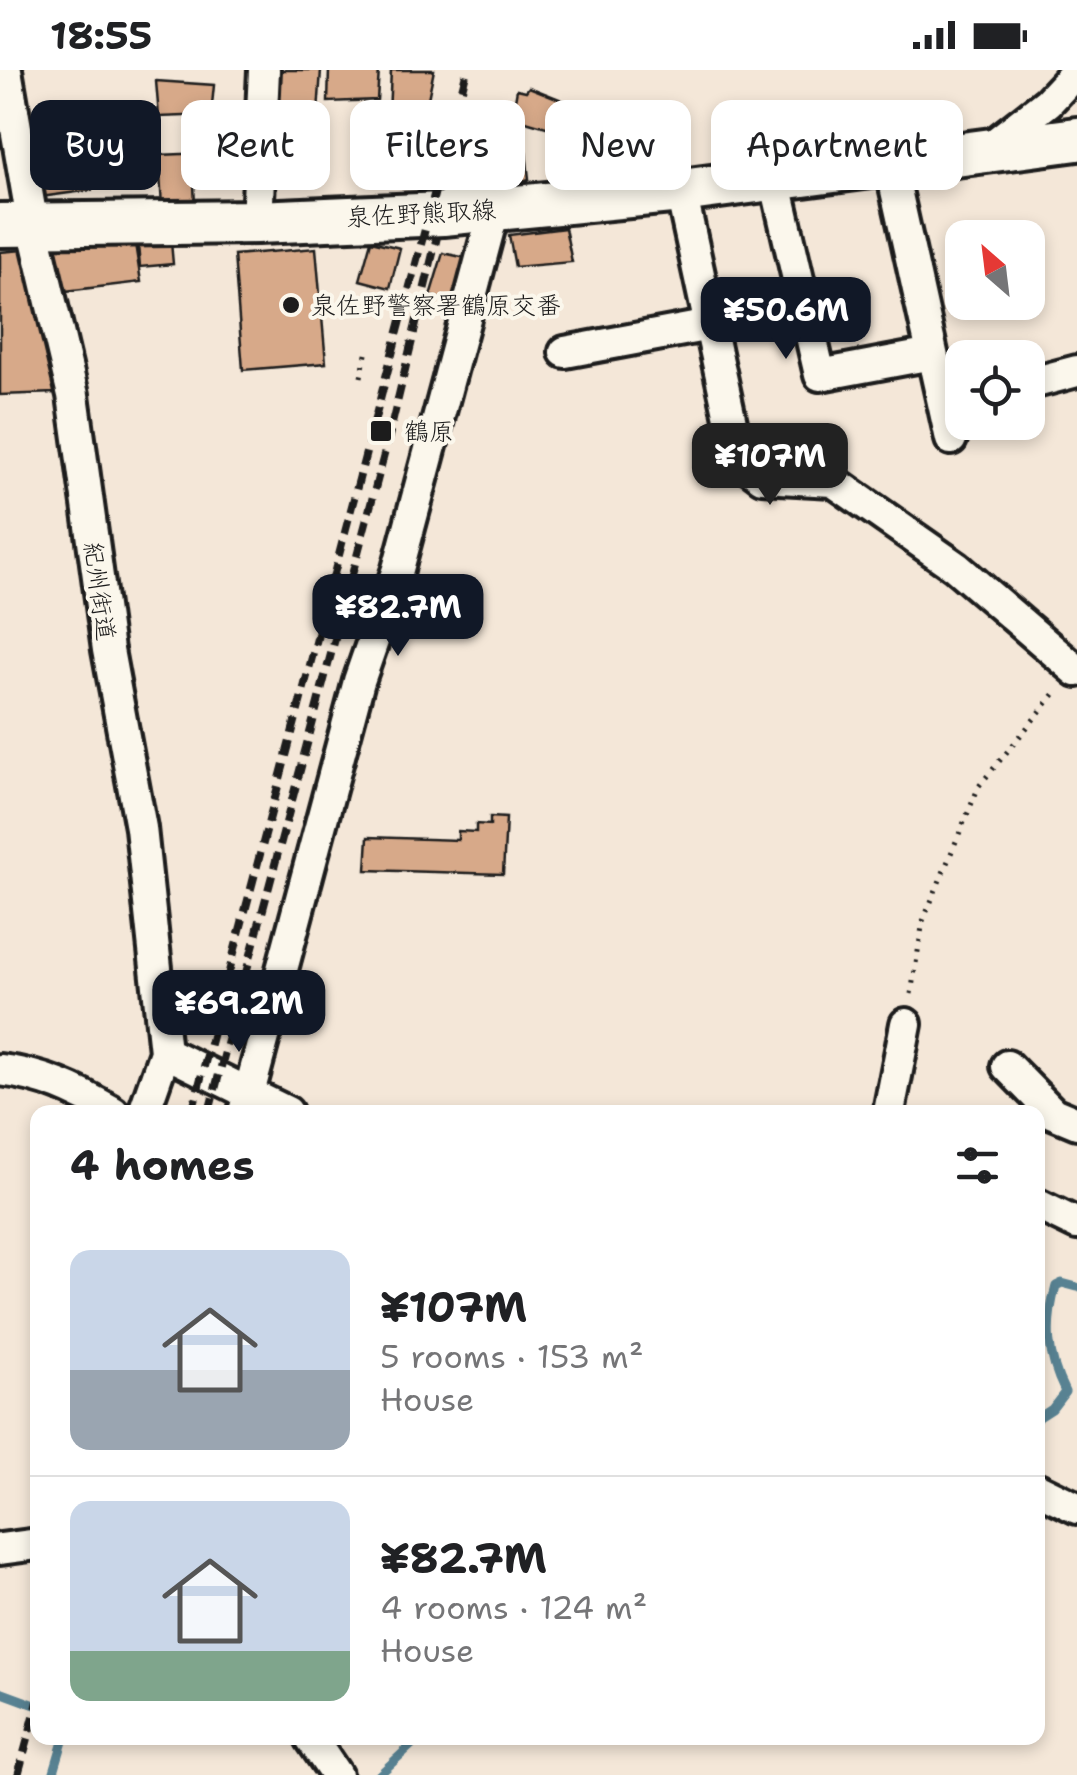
<!DOCTYPE html>
<html lang="en">
<head>
<meta charset="utf-8">
<style>
  :root { --surface:#fff; --page:#f2f2f2; --text:#202124; --muted:#757577; --line:#e0e0e0; --accent:#111827 }
  body { margin:0; font-family:"Shantell Sans","Klee One",sans-serif; background:var(--page); color:var(--text); height:100vh; display:flex; flex-direction:column; font-size:38px; white-space:nowrap }
  * { box-sizing:border-box; margin:0 }
  p { font-size:32px; color:var(--muted) }
  .icon { flex:none; width:55px; height:55px; fill:none; stroke:currentColor; stroke-width:2; stroke-linecap:round; stroke-linejoin:round }
  .map { position:relative; flex:1; overflow:hidden }
  .sheet { position:absolute; left:30px; top:1035px; width:1015px; height:640px; display:flex; flex-direction:column; background:var(--surface); border-radius:20px; box-shadow:0 5px 15px #0003 }
  .sheet>* { flex:none }
  .guide { position:absolute; left:30px; top:30px; width:1018px; height:90px; display:flex; gap:20px }
  .needle { width:65px; rotate:332deg }
  .fabs { position:absolute; left:945px; top:150px; display:grid; gap:20px }
  .fabs a { display:grid; place-items:center; width:100px; height:100px; border-radius:20px; background:var(--surface); box-shadow:0 5px 15px #0003; font-size:50px }
  .price { position:absolute; translate:-50% -85px; padding:0 22px; border-radius:20px; background:var(--accent); color:#fff; font-size:32px; line-height:65px; filter:drop-shadow(0 2px 5px #0008) }
  .price::after { content:''; position:absolute; left:50%; top:60px; width:30px; height:22px; margin-left:-15px; background:inherit; clip-path:polygon(0 0,100% 0,50% 100%) }
  .price.active { background:#222; color:#fff }
  ul { padding:0; list-style:none }
  li { display:flex; align-items:center; gap:30px; height:250px; padding:0 40px }
  li+li { border-top:2px solid var(--line) }
  li span { display:grid; place-items:center; flex:none; width:280px; height:200px; border-radius:20px; color:#555 }
  li>.icon { margin-inline-start:auto }
  span .icon { width:120px; height:120px; fill:#fffc; stroke-width:1 }
  li b { font-size:42px }
  h2 { display:flex; justify-content:space-between; align-items:center; height:120px; padding:0 40px; font-size:42px }
  .chip { padding:0 35px; border-radius:20px; background:var(--surface); box-shadow:0 5px 15px #0003; font-size:35px; line-height:90px }
  .chip.active { background:var(--accent); color:#fff }
  .status { display:flex; justify-content:space-between; align-items:center; height:70px; padding:0 50px; background:var(--surface); direction:ltr }
  .status svg { height:28px; fill:currentColor }
  .map>svg:first-child { display:block }
  .lines { fill:none; stroke-linecap:round; stroke-linejoin:round }
  .stream { stroke:#588292; stroke-width:9 }
  .building { fill:#d7a989; stroke:#1c1c1c; stroke-width:2.5 }
  .minor-casing { stroke:#1c1c1c; stroke-width:38 }
  .secondary-casing { stroke:#1c1c1c; stroke-width:50 }
  .path { stroke:#1c1c1c; stroke-width:5; stroke-dasharray:2.5 8; stroke-linecap:butt }
  .minor { stroke:#fbf7ec; stroke-width:30 }
  .secondary { stroke:#fbf7ec; stroke-width:42 }
  .rail { stroke:#1c1c1c; stroke-width:8; stroke-dasharray:15 8; stroke-linecap:butt }
  .poi-dot { fill:#1c1c1c; stroke:#fbf7ec; stroke-width:4 }
  .labels { text-anchor:middle; dominant-baseline:central; stroke-width:8; stroke-linejoin:round; paint-order:stroke }
  .street-label { font-size:25px; fill:#1c1c1c; stroke:#fbf7ec }
  .poi-label { font-size:25px; fill:#1c1c1c; stroke:#fbf7ec; text-anchor:start }
</style>
</head>
<body>
<div class="status"><b>18:55</b><svg viewBox="0 0 49 12"><path d="M0 12V9h3v3zM5 12V6h3v6zM10 12V3h3v9zM15 12V0h3v12zM26 1h20v11H26zM47 4h2v5h-2z"/></svg></div>
<div class="map">
<svg width="1077" height="1705" viewBox="0 0 1077 1705">
  <rect width="100%" height="100%" fill="#f4e7d8"/>
  <filter id="ink" filterUnits="userSpaceOnUse"><feTurbulence type="fractalNoise" baseFrequency=".01" numOctaves="2"/><feDisplacementMap in="SourceGraphic" scale="20" xChannelSelector="R" yChannelSelector="G"/><feConvolveMatrix kernelMatrix="1 2 1 2 8 2 1 2 1" color-interpolation-filters="sRGB"/></filter>
  <g filter="url(#ink)">
    <g class="lines">
      <!-- stream -->
      <path class="stream" d="M1038,1348L1052,1339L1065,1322C1047,1286 1045,1255 1056,1216L1062,1213L1077,1217
        M0,1622L38,1636
        M53,1705L64,1668
        M379,1705L419,1668"/>
    </g>
    <!-- building -->
    <path class="building" d="M275,0H321L313,114L267,111Z
      M329,0H379L377,30L328,32Z
      M391,0H434L424,48L389,45Z
      M156,11L214,15L211,45L159,47Z
      M529,17L567,32L562,53L554,51L553,59L512,47L517,19L526,21Z
      M523,55L529,109L492,120V103L504,57Z
      M206,83L207,112L194,113L195,137L162,138L159,85Z
      M88,84L92,120L40,127L36,90Z
      M565,158L572,192L515,197L509,165Z
      M134,167L141,212L65,221L54,169Z
      M371,171L400,178L390,218L360,210Z
      M171,172L173,194L140,197L138,175Z
      M316,178L326,293L243,300L234,185Z
      M23,180L55,323L0,325V182Z
      M443,183L471,189L457,234L430,226Z
      M490,747L506,748L503,804L366,800L368,767L458,770V761L476,762V754L490,755Z"/>
    <g class="lines">
      <!-- minor casing -->
      <g class="minor-casing">
        <path id="minor" d="M6,0L33,156L73,325L108,580L141,758L165,982L144,1042
          M988,79L1048,32L1077,1
          M890,93L951,369
          M775,109L820,305L932,284
          M681,121L735,371L745,394L762,407L833,411L956,497L1077,601
          M257,152L264,0
          M565,282L710,255
          M1028,314L1077,301
          M165,982L287,1042
          M1007,996L1053,1043L1077,1053
          M0,1000C43,1005 76,1020 113,1042
          M244,1042L359,611L398,499L494,140
          M889,1042L906,954
          M1038,1135L1077,1154
          M1038,1419L1077,1438
          M0,1479L38,1474
          M311,1668L336,1705"/>
      </g>
      <!-- secondary casing -->
      <g class="secondary-casing">
        <path id="secondary" d="M0,155L257,152L443,144L681,121L1077,69"/>
      </g>
      <!-- path -->
      <path class="path" d="M361,307L367,280
        M911,924L923,851L979,716L1057,621"/>
      <!-- minor -->
      <use href="#minor" class="minor"/>
      <!-- secondary -->
      <use href="#secondary" class="secondary"/>
      <!-- rail -->
      <path class="rail" d="M192,1042L467,0
        M209,1042L389,366L437,167
        M18,1705L38,1632"/>
    </g>
  </g>
  <!-- markers -->
  <g class="poi-dot">
    <circle cx="291" cy="235" r="10"/>
    <rect x="369" y="349" width="24" height="24" rx="5"/>
  </g>
  <g class="labels">
    <!-- street labels -->
    <g class="street-label">
      <text transform="translate(421 143) rotate(-3)">泉佐野熊取線</text>
      <text transform="translate(100 521) rotate(82)">紀州街道</text>
    </g>
    <!-- poi labels -->
    <g class="poi-label">
      <text x="311" y="235">泉佐野警察署鶴原交番</text>
      <text x="404" y="361">鶴原</text>
    </g>
  </g>
</svg>
<div class="fabs">
<a><svg class="needle" viewBox="-14 -14 28 28"><path d="M0-13l5 13h-10z" fill="#e53935"/><path d="M0 13l5-13h-10z" fill="#757577"/></svg></a>
<a><svg class="icon" aria-label="locate" viewBox="0 0 24 24"><circle cx="12" cy="12" r="6"/><path d="M12 2v4M12 18v4M2 12h4M18 12h4"/></svg></a>
</div>
<b class="price" style="left:786px;top:292px">¥50.6M</b>
<b class="price active" style="left:770px;top:438px">¥107M</b>
<b class="price" style="left:398px;top:589px">¥82.7M</b>
<b class="price" style="left:239px;top:985px">¥69.2M</b>
<div class="guide">
<a class="chip active">Buy</a>
<a class="chip">Rent</a>
<a class="chip">Filters</a>
<a class="chip">New</a>
<a class="chip">Apartment</a>
</div>
<section class="sheet">
<h2>4 homes<svg class="icon" aria-label="filters" viewBox="0 0 24 24"><path d="M4 7h16M4 17h16"/><circle cx="9" cy="7" r="2"/><circle cx="15" cy="17" r="2"/></svg></h2>
<ul>
<li><span style="background:linear-gradient(#c9d6e8 60%,#9aa5b1 0)"><svg class="icon" aria-label="home" viewBox="0 0 24 24"><path d="M3 11l9-7 9 7M6 9v11h12V9"/></svg></span><div><b>¥107M</b><p>5 rooms · 153 m²</p><p>House</p></div></li>
<li><span style="background:linear-gradient(#c9d6e8 75%,#7fa58c 0)"><svg class="icon" aria-label="home" viewBox="0 0 24 24"><path d="M3 11l9-7 9 7M6 9v11h12V9"/></svg></span><div><b>¥82.7M</b><p>4 rooms · 124 m²</p><p>House</p></div></li>
</ul>
</section>
</div>
</body>
</html>
